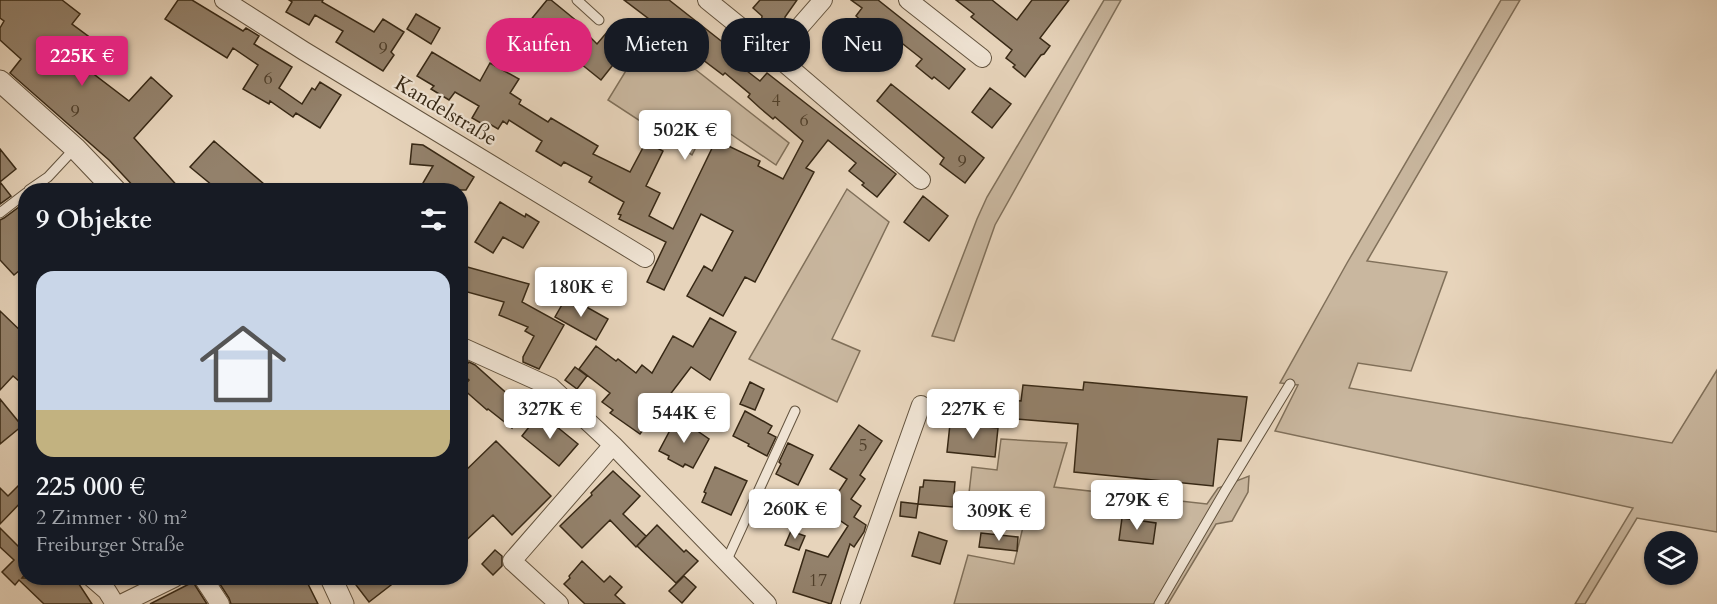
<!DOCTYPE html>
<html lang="de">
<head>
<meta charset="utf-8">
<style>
  :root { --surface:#171b24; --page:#242831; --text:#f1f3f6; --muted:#9ea1a6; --line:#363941; --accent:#db2777 }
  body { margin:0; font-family:Cardo,serif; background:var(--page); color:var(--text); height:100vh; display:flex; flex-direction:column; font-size:22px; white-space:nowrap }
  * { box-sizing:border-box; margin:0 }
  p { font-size:20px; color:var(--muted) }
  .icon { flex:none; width:33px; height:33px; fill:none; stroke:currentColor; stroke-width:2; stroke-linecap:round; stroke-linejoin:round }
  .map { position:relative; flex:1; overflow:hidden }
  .side { position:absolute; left:18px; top:183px; width:450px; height:402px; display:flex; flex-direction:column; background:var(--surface); border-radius:24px; box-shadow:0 2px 4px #0004 }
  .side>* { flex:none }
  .top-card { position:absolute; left:486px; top:18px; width:570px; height:54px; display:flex; gap:12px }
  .controls { position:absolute; left:1644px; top:531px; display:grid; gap:12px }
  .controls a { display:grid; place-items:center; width:54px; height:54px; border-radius:50%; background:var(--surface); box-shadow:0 2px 4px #0004; font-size:30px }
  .price { position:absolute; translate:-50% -51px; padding:0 14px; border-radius:6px; background:#fff; color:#222; font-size:20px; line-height:39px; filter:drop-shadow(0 2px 3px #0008) }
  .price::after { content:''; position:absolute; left:50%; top:36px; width:18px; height:14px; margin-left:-9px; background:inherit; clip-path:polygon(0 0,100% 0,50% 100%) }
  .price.selected { background:var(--accent); color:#fff }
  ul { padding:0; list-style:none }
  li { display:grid; align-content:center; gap:12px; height:318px; padding:0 18px }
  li+li { border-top:2px solid var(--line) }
  li span { display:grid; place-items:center; height:186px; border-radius:18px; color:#555 }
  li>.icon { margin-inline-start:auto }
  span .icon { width:108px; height:108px; fill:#fffc; stroke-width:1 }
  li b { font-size:26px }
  h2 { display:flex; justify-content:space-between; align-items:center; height:72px; padding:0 18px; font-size:26px }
  .pill { padding:0 21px; border-radius:24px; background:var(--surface); box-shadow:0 2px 4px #0004; font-size:21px; line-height:54px }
  .pill.selected { background:var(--accent); color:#fff }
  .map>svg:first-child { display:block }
  .green { fill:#c9b79f; stroke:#80705a; stroke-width:1.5 }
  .building { fill:#93816b; stroke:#372815; stroke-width:1.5 }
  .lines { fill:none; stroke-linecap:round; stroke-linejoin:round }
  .service-casing { stroke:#63533e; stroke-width:11 }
  .minor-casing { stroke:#63533e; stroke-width:20 }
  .tertiary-casing { stroke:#63533e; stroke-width:23 }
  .service { stroke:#efe3d3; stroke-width:9 }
  .minor { stroke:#efe3d3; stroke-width:18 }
  .tertiary { stroke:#efe3d3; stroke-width:21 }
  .labels { text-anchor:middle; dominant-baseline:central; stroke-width:4.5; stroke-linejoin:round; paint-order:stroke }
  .number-label { font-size:18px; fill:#4e3e2a }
  .street-label { font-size:21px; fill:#372815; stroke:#efe3d3 }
</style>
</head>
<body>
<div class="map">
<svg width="1717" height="604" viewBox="0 0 1717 604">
  <rect width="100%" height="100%" fill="#e7d4bb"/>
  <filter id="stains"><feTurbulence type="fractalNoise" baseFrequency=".00333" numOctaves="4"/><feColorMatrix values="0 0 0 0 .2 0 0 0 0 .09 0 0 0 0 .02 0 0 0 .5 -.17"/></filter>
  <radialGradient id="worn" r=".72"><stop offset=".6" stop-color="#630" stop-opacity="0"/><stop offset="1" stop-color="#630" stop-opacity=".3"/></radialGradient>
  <!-- green -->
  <path class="green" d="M1104,0H1121L995,225L954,341L932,336L977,219L987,197Z
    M1501,0H1520L1367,261L1447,272L1411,371L1358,363L1349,388L1672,443L1717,370V532L1637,518L1585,604H1575L1633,508L1275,431L1298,385L1280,383L1347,263Z
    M649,33L789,143L776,165L710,120L692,155L608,100Z
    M847,189L889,222L832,339L860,351L837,402L749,359Z
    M1001,439L1067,443L1054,487L1207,504L1218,488L1249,476L1248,492L1232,521L1216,524L1168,604H954L968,555L1014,564L1023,527L966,519L972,467L997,470Z"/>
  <!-- building -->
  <path class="building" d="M0,0H62L80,14L72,24L92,39L87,45L89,46L78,62L129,101L151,77L172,96L134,138L181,190H137L109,160L10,73L21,59L0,40V28L4,21L0,18Z
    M178,0H192L243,31L246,28L259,36L254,44L292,67L279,88L302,104L312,88L315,90L320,82L341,95L320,128L296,113L293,117L270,101L269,104L243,89L258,65L233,48L227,58L165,19Z
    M289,0H323L322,2L374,32L383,19L404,32L391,52L394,55L383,71L336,42L343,31L315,15L309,25L286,12L292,2Z
    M547,0H551L578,22L576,23L597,44L614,24L621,45L611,57L616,61L601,80L529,22Z
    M624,0H669L739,55L734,61L760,81L767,73L896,174L877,197L862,185L864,183L849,171L856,163L828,140L806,168L814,172L755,282L745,277L723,316L687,296L704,266L712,271L733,231L701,214L664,290L647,282L666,242L619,219L621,215L618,214L624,202L589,182L592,177L564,162L561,166L536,151L542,141L509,120L507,124L503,121L498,129L488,123L486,126L472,118L479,106L455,92L449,100L431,89L434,86L417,76L432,52L480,81L490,63L519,79L510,93L521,100L519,104L548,122L551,118L598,146L593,154L630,172L646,142L663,151L646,186L660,193L649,216L673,229L716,140L760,161L758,166L783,179L803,141L775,117L773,119L760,108L748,97L750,94L725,73L723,75Z
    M760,0H797L785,17V19L777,27L770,22L761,25L762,16L753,8Z
    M851,0H878L965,69L949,89L934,77L932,79L916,66L922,59L894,37L888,44L856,16L862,8Z
    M956,0H992L1017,20L1032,0H1069L1040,38L1050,46L1044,54L1041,55L1025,77L1013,67L1015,65L1006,58L1012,50L971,17L974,14Z
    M416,14L440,28L431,44L407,29Z
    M891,84L984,158L965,183L940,164L944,158L877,101Z
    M990,88L1011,104L992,128L972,112Z
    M214,141L244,167L271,190H218L190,167Z
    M412,144L423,145L474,177L466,190H436L423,183L433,166L410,164Z
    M0,149L16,169L0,182L11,196L0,204Z
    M923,196L948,216L929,241L904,222Z
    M500,202L525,217L526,214L539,222L523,248L503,237L493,253L475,242Z
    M19,207L26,214V265L14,275L0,260V220L4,218Z
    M460,265L529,284L522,302L564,325L539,369L523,362V357L534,336L525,331L528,327L499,315L504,302L460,290Z
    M567,296L608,319L596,340L555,317Z
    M0,311L26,336V387L13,376L0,390Z
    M710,318L736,332L710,380L691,367L640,434L610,413L613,410L602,402L610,393L579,369L596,346L616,361L618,359L636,373L642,365L652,373L673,336L693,347Z
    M469,362L475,365L512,398L518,390L528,398L512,428L488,409L487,410L462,388L469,380L460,372Z
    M575,367L587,376L577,389L565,380Z
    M750,382L764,389L755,410L740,404Z
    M1084,382L1247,397L1241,441L1218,439L1213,486L1074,472L1078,424L991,417L993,398L1021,401L1023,385L1083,390Z
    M0,399L22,426L0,444Z
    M745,411L772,426L768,433L776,437L767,456L748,446L749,444L733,436Z
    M540,413L578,444L559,466L522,436Z
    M677,417L709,439L693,468L685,464L683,467L668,459L669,456L659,451Z
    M950,424L998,428L995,457L947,452Z
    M859,425L882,441L860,475L865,479L851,499L861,506L854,517L866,525L864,532L854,547L850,544L831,604L793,592L806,550L828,557L848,526L826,511L847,479L830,469Z
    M496,441L551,496L512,535L493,515L460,546V476Z
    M788,443L813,455L798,485L776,474L781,464L779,462Z
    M715,467L747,481L731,515L702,502L706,493L704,492Z
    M613,471L640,496L623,514L646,536L636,547L610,520L582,548L560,526L592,495L591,493Z
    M26,478V497L0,524V488L8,496Z
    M924,480L955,482L953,507L918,504L920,487H923Z
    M901,502L918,504L916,518L900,516Z
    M1122,518L1156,523L1153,544L1119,540Z
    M657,525L684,552L686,550L698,561L676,583L637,546Z
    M0,528L23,551L26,549V573L22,578H75L92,604H44L19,580L15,585L2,572L14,560L0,547Z
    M791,531L805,536L799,550L785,545Z
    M919,532L947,541L940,564L912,556Z
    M981,533L1018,537L1017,551L979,547Z
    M495,550L502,556V566L493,575L482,564Z
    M582,561L604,582L610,576L622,587L615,595L625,604H585L564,584L570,578L569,576Z
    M684,576L696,587L682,603L669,591Z
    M216,578H253L255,582L264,578H305L318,604H231L229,598Z
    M366,578H400L369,602L356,585Z
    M193,582L207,604H150Z"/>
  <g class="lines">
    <!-- service casing -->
    <g class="service-casing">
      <path id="service" d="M577,0L599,20
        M29,190L48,177L75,148
        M0,213L26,193
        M726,562L795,411
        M1159,604L1225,491L1290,384"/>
    </g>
    <!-- minor casing -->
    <g class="minor-casing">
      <path id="minor" d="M224,0L304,51L645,258
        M707,0L775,55L823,0
        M908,0L982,58
        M775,55L921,180
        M460,346L551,387L613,445L767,604
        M92,578L107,591L115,604
        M203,578L220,604
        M121,604L174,578
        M559,604L512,561L613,445
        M850,604L921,405"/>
    </g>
    <!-- tertiary casing -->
    <g class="tertiary-casing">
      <path id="tertiary" d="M0,81L75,148L115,190
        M331,578L343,604"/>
    </g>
    <!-- service -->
    <use href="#service" class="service"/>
    <!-- minor -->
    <use href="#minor" class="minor"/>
    <!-- tertiary -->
    <use href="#tertiary" class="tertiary"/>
  </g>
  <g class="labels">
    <!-- number labels -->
    <g class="number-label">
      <text x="383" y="48">9</text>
      <text x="268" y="78">6</text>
      <text x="776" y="100">4</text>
      <text x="75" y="111">9</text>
      <text x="804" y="120">6</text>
      <text x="962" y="161">9</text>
      <text x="863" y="445">5</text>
      <text x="818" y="580">17</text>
    </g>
    <!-- street labels -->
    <g class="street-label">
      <text transform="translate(446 111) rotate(31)">Kandelstraße</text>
    </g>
  </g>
  <rect width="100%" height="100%" filter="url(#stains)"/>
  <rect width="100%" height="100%" fill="url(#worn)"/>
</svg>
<div class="controls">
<a><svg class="icon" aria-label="layers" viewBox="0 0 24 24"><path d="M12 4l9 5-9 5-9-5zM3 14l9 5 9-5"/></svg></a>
</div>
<b class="price selected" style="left:82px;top:87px">225K €</b>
<b class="price" style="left:685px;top:161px">502K €</b>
<b class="price" style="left:581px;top:318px">180K €</b>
<b class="price" style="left:550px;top:440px">327K €</b>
<b class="price" style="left:973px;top:440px">227K €</b>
<b class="price" style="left:684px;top:444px">544K €</b>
<b class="price" style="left:1137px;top:531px">279K €</b>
<b class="price" style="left:795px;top:540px">260K €</b>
<b class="price" style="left:999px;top:542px">309K €</b>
<div class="top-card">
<a class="pill selected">Kaufen</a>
<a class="pill">Mieten</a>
<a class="pill">Filter</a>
<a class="pill">Neu</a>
</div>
<section class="side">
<h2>9 Objekte<svg class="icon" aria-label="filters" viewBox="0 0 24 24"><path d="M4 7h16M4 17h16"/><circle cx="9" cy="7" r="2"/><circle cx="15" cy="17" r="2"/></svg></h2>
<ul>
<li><span style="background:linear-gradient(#c9d6e8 75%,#c2b280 0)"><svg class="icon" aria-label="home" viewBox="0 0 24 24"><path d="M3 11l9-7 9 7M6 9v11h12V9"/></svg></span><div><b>225 000 €</b><p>2 Zimmer · 80 m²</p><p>Freiburger Straße</p></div></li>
</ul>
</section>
</div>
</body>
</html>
